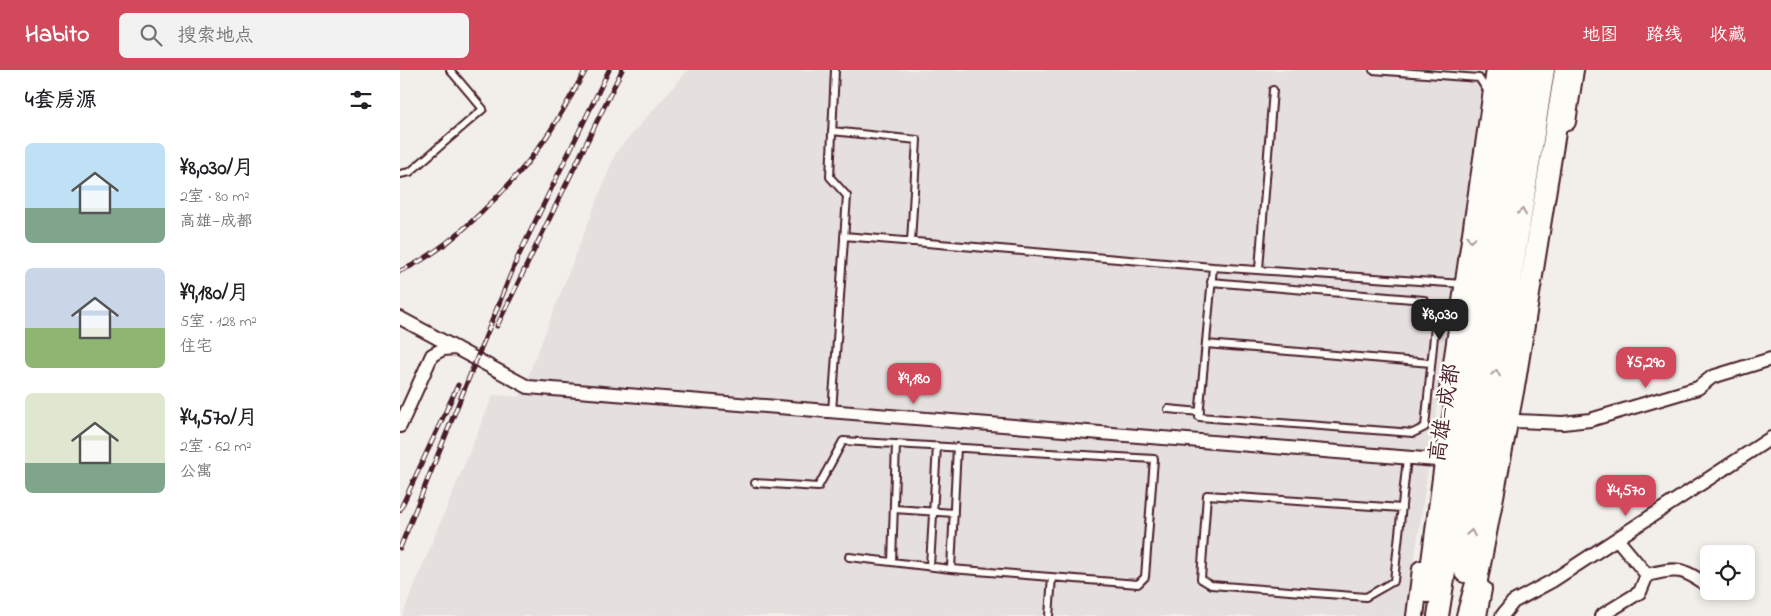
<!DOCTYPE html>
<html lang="zh">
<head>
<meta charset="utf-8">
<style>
  :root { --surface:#fff; --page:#f2f2f2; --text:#202124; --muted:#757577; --accent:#d1495b }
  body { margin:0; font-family:"Indie Flower","LXGW WenKai TC",sans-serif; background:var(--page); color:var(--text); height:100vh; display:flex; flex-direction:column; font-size:19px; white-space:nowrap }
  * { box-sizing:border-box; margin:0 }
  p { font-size:16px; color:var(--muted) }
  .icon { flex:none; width:28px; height:28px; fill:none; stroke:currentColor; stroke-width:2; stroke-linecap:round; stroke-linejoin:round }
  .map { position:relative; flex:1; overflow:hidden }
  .panel { display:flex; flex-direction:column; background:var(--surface); width:400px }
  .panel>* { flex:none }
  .buttons { position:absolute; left:1300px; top:475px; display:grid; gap:10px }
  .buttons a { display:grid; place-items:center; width:55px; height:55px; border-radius:8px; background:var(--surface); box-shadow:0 2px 8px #0003; font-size:25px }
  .price { position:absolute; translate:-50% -42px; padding:0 11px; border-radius:10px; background:var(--accent); color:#fff; font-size:16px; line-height:32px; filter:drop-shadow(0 1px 2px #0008) }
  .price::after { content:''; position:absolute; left:50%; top:30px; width:15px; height:11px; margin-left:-8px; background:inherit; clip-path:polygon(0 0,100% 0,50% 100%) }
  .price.on { background:#222; color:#fff }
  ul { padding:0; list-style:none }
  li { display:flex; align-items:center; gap:15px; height:125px; padding:0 25px }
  li span { display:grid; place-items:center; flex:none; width:140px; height:100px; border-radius:8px; color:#555 }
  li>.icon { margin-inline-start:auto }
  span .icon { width:60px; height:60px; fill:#fffc; stroke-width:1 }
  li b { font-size:21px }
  h2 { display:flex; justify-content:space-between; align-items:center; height:60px; padding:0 25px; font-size:21px }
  header { display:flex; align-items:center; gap:30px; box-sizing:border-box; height:70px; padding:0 25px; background:var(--accent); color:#fff }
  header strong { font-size:24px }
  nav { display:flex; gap:28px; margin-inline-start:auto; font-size:18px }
  .search { width:350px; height:45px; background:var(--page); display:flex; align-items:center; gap:12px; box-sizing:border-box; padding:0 18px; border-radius:8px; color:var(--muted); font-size:19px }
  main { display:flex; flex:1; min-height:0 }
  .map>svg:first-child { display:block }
  .built { fill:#e5dfdd }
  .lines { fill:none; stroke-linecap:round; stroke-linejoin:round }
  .service-casing { stroke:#4a1f2b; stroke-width:10 }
  .minor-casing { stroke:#4a1f2b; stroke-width:16 }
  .secondary-casing { stroke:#4a1f2b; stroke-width:20 }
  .trunk-casing { stroke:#4a1f2b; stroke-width:24 }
  .service { stroke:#fdfcf7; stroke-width:6 }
  .minor { stroke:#fdfcf7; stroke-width:12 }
  .secondary { stroke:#fdfcf7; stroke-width:16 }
  .trunk { stroke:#fdfcf7; stroke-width:20 }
  .rail-casing { stroke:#4a1f2b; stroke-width:5 }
  .rail { stroke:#fdfcf7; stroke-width:3; stroke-dasharray:9; stroke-linecap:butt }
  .oneway { stroke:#ac999b }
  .labels { text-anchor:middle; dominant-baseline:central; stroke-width:5; stroke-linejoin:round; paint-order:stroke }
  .street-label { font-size:22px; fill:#4a1f2b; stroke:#fdfcf7 }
</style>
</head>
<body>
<header>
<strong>Habito</strong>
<div class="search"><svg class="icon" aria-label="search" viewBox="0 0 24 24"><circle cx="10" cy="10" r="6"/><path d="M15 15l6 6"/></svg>搜索地点</div>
<nav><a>地图</a><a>路线</a><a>收藏</a></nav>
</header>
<main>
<section class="panel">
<h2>4套房源<svg class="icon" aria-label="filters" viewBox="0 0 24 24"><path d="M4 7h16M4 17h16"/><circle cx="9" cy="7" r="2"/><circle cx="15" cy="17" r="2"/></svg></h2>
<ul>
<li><span style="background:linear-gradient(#bfe0f5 65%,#7fa58c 0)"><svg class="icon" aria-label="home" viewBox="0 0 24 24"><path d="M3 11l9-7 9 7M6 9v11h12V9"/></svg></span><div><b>¥8,030/月</b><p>2室 · 80 m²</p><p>高雄—成都</p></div></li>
<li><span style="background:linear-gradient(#c9d6e8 60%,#8fb573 0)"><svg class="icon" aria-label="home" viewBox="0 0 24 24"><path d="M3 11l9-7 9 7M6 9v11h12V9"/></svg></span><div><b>¥9,180/月</b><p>5室 · 128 m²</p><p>住宅</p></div></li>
<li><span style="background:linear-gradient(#dfe7d0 70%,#7fa58c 0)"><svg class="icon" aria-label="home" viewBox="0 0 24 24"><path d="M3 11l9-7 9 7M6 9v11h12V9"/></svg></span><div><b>¥4,570/月</b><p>2室 · 62 m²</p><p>公寓</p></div></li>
</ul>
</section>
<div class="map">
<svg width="1371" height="546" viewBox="0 0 1371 546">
  <rect width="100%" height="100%" fill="#f2efeb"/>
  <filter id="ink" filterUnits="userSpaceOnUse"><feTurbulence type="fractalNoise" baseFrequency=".02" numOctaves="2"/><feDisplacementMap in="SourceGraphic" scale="10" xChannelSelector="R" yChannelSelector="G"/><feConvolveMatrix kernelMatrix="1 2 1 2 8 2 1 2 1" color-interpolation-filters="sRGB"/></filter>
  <g filter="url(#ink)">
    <!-- built -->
    <path class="built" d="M288,0H1088L1006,546H2L93,325L120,327L216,82Z"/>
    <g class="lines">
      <!-- service casing -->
      <g class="service-casing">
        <path id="service" d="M973,0L1079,8L1088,22
          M432,61L517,70L511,172
          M0,104L10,102L83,39L50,0
          M444,166L813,197L1063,214
          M859,199L873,20
          M811,212L1024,230L1036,246L1025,357L1013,363L799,347L813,197
          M806,274L1031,293
          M768,339L800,342
          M432,342L447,126L430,107L435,0
          M355,413L418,417L443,371L754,389L745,507L738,514L551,499L449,487
          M1002,438L807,425L801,509L811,515L966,527L994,511L1007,388
          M494,439L554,443
          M492,492L496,374
          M530,496L537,376
          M551,499L557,377
          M649,546L652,507"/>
      </g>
      <!-- minor casing -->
      <g class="minor-casing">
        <path id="minor" d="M0,248L128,317L1037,390
          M1117,351L1163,353L1190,350L1298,318L1312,307L1371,289
          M0,356L32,285L43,279L56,278
          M1217,469L1247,505
          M1102,546L1113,532L1152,511L1371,368
          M1201,546L1240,522L1247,505C1277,497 1284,498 1309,517"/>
      </g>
      <!-- secondary casing -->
      <g class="secondary-casing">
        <path id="secondary" d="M1167,52L1175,0
          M1047,327L1095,0
          M1015,546L1021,499
          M1078,546L1083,519"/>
      </g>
      <!-- trunk casing -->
      <g class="trunk-casing">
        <path id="trunk" d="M1065,502L1144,0
          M1028,522L1045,393L1081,186L1106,0
          M1038,546L1125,0
          M1067,546L1077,510L1115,311L1165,0"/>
      </g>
      <!-- service -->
      <use href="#service" class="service"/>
      <!-- minor -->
      <use href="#minor" class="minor"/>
      <!-- secondary -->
      <use href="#secondary" class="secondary"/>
      <!-- trunk -->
      <use href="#trunk" class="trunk"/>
      <!-- rail casing -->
      <g class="rail-casing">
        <path id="rail" d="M0,201C50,181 117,111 147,66C161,45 173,22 186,0
          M97,256L222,0
          M0,440L58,315
          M0,478L117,189L209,0"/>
      </g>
      <!-- rail -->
      <use href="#rail" class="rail"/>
    </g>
    <!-- one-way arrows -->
    <defs><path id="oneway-chevron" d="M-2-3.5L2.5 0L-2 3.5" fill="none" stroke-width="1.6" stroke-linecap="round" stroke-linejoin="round" transform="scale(1.25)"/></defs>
    <g class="oneway">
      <use href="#oneway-chevron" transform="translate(1122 142) rotate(-81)"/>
      <use href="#oneway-chevron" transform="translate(1071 169) rotate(98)"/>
      <use href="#oneway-chevron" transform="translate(1096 303) rotate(-81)"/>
      <use href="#oneway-chevron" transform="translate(1071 463) rotate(-81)"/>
    </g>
  </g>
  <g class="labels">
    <!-- street labels -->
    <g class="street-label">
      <text transform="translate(1046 343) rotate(-81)">高雄—成都</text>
    </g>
  </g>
</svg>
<div class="buttons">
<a><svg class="icon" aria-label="locate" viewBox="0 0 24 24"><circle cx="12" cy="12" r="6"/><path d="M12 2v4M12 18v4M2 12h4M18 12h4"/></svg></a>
</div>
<b class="price on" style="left:1040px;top:271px">¥8,030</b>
<b class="price" style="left:1246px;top:319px">¥5,290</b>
<b class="price" style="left:514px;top:335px">¥9,180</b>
<b class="price" style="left:1226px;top:447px">¥4,570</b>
</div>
</main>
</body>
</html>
